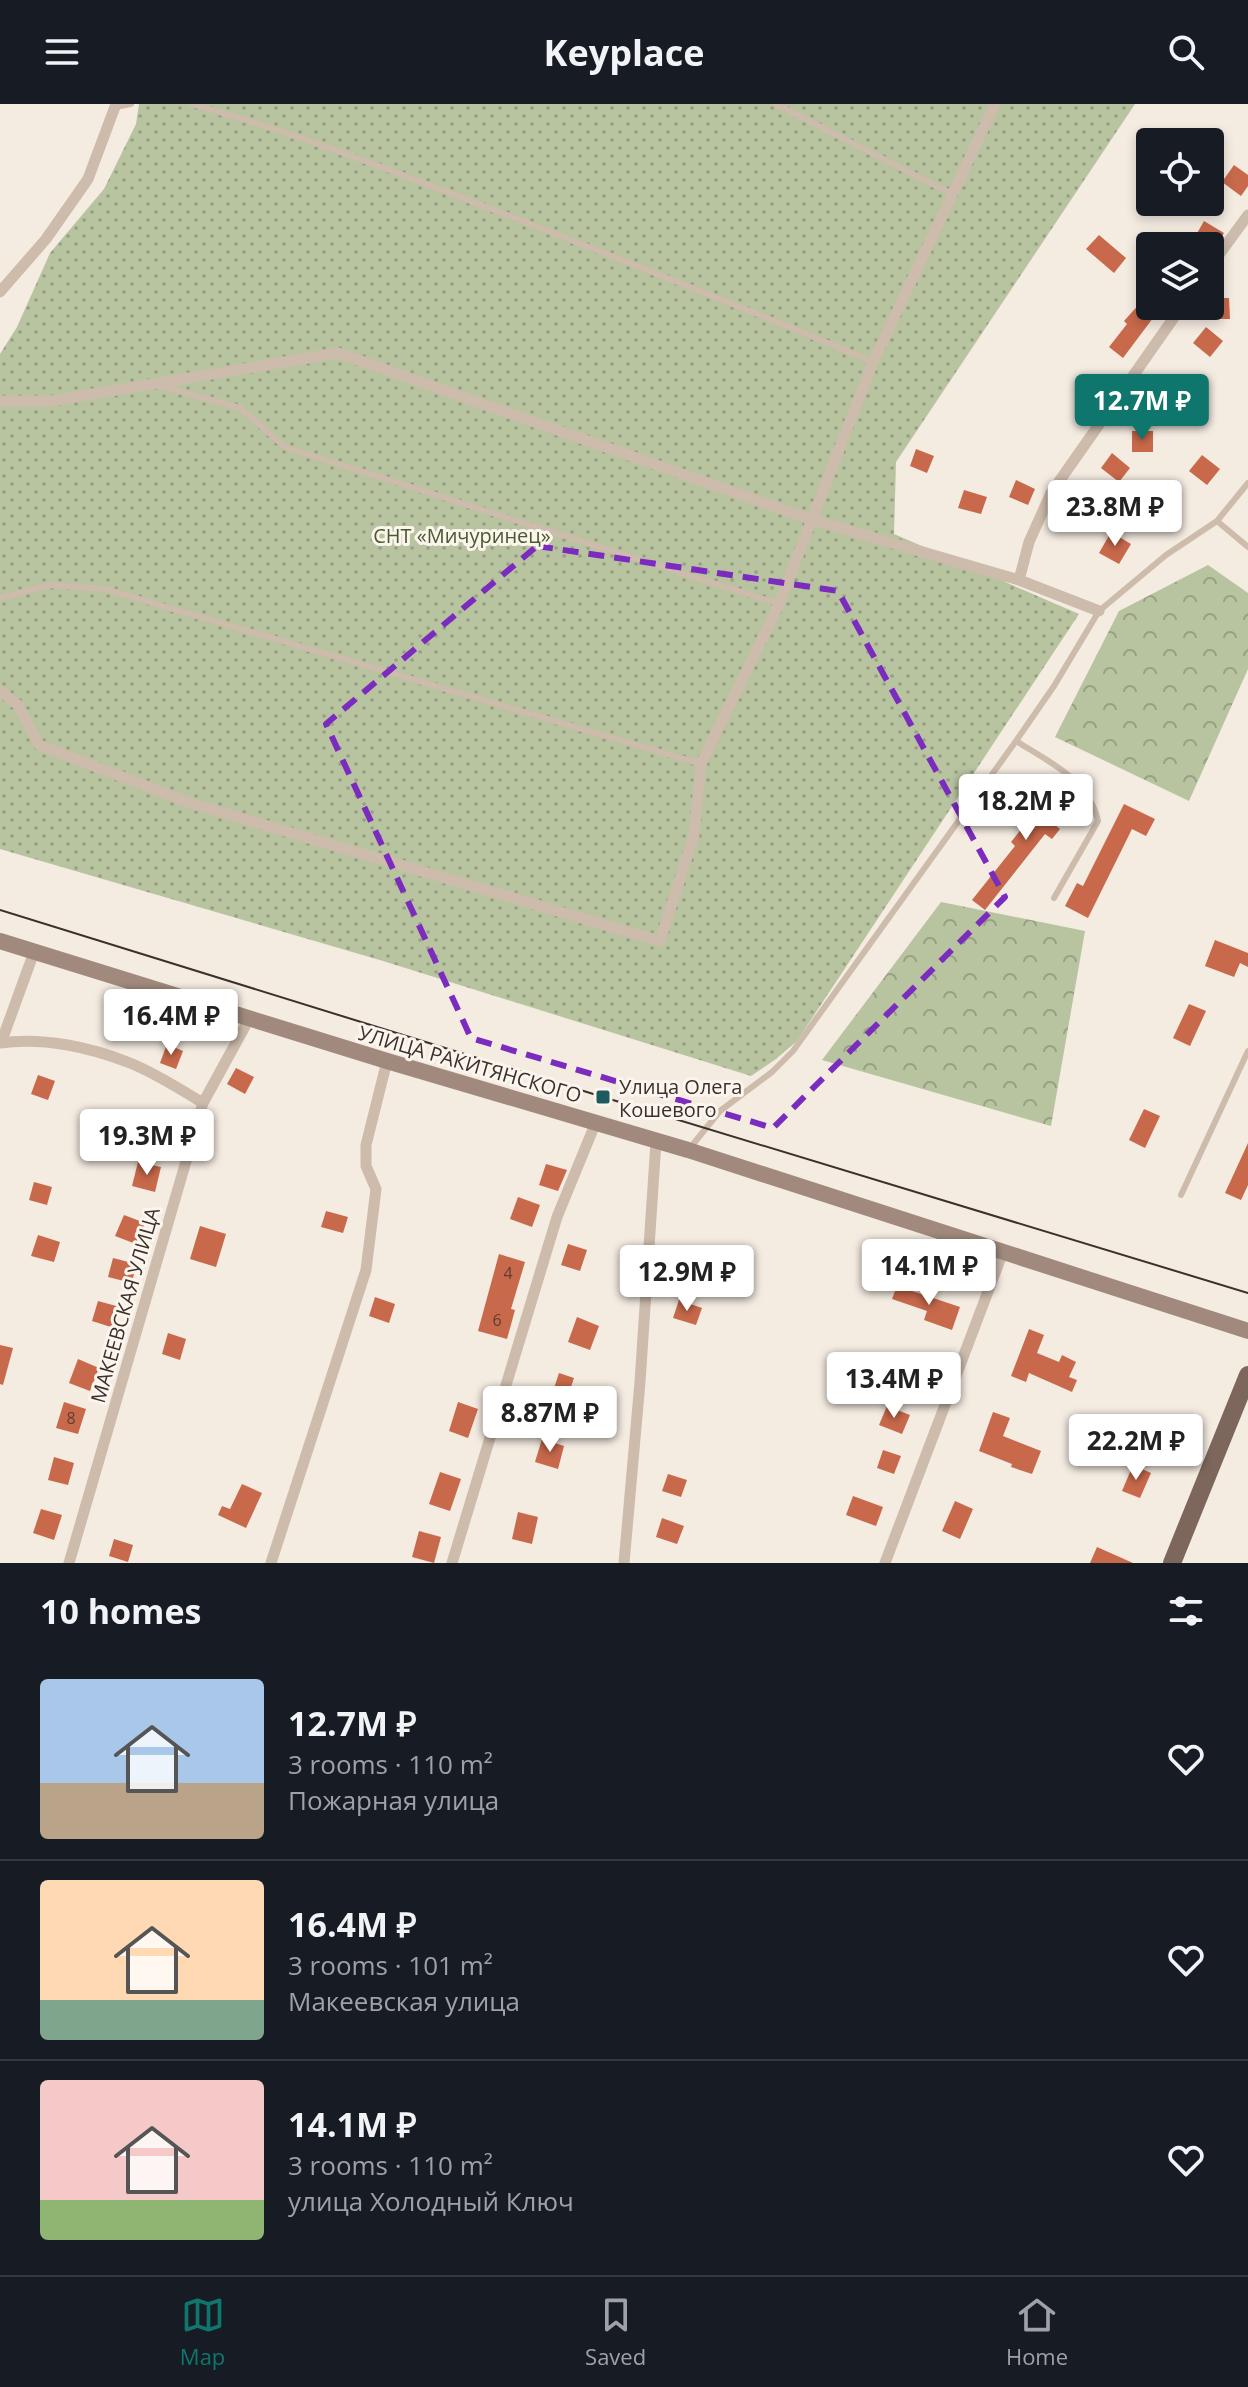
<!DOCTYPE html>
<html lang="en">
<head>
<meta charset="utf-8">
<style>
  :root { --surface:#171b24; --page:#20242c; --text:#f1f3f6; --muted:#9ea1a6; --line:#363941; --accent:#0f766e }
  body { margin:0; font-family:"Open Sans",sans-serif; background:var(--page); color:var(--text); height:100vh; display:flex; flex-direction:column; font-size:30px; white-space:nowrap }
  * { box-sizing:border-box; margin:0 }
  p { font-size:26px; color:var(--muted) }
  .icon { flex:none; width:44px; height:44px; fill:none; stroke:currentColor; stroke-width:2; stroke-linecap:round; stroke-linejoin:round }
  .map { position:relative; height:1459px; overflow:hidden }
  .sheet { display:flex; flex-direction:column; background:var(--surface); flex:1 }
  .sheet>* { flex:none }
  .tools { position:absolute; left:1136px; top:24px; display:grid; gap:16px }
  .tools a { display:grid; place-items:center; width:88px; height:88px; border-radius:8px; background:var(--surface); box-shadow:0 4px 12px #0003; font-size:40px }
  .price { position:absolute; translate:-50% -68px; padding:0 18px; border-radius:8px; background:#fff; color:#222; font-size:26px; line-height:52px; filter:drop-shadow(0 2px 4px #0008) }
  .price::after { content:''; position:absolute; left:50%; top:48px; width:24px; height:18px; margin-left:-12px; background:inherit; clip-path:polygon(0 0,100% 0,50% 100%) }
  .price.selected { background:var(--accent); color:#fff }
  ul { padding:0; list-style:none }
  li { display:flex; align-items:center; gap:24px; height:200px; padding:0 40px }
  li+li { border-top:2px solid var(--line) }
  li span { display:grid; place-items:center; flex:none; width:224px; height:160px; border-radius:8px; color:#555 }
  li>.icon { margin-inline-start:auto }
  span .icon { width:96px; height:96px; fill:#fffc; stroke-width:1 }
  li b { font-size:34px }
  h2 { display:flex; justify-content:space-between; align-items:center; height:96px; padding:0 40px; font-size:34px }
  header { display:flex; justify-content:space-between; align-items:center; height:104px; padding:0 40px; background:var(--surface); font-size:36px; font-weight:700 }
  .tab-bar { display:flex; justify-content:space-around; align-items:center; height:112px; border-top:2px solid var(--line); background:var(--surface); font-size:22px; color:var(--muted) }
  .tab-bar a { display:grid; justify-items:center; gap:4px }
  .tab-bar .selected { color:var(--accent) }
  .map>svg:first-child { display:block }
  .grass { fill:url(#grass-dots) }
  .forest { fill:url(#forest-crowns) }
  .building { fill:#c8694b }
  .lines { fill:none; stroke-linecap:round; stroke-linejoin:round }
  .service { stroke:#cdbbac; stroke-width:6 }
  .minor { stroke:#cdbbac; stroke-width:11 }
  .secondary { stroke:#a18a7d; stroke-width:16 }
  .primary { stroke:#7d675c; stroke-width:18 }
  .tram { stroke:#3b302b; stroke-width:2 }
  .marked { fill:none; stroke:#7b2cbf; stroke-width:6; stroke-dasharray:16 10; stroke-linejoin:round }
  .poi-dot { fill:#1f5a5e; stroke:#fbf5ee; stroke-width:3 }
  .labels { text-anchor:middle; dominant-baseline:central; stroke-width:6; stroke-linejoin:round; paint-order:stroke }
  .number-label { font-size:16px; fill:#5e3e33 }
  .park-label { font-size:20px; fill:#4a5a2e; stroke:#fbf5ee }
  .street-label { font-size:20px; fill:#3b302b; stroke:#fbf5ee }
  .poi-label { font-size:20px; fill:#3b302b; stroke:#fbf5ee; text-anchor:start }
</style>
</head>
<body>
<header><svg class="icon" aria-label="menu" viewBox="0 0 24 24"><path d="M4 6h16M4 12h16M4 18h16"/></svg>Keyplace<svg class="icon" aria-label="search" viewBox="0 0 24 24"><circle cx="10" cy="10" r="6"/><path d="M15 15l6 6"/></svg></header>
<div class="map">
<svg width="1248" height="1459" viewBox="0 0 1248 1459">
  <defs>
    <pattern id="grass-dots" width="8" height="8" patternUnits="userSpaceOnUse" patternTransform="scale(2)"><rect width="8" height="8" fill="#b8c4a0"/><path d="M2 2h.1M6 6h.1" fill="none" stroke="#97a083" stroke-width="1.8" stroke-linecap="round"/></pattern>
    <pattern id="forest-crowns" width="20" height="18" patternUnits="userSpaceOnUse" patternTransform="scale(2)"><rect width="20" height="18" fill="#b8c4a0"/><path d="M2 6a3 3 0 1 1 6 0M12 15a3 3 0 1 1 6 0" fill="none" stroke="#97a083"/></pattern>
  </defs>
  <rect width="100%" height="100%" fill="#f4ebe1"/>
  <!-- grass -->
  <path class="grass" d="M139,0H1135L896,358L894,430L1079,510L797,937L776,955L751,972L383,857L0,745V250L17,223L50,149L104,85L136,20Z"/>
  <!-- forest -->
  <path class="forest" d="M1208,461L1248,489V565L1189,697L1055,633L1119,507Z
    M941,798L1085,827L1051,1022L822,956Z"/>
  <!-- building -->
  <path class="building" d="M1234,61L1248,71V82L1241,92L1222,78Z
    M1204,117L1224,129L1215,142H1199L1192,138Z
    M1099,131L1126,154L1114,169L1086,145Z
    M1150,188V202H1162L1123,254L1109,243L1127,220L1124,217Z
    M1210,194H1229L1230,215H1209Z
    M1206,223L1223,237L1210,253L1193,239Z
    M1081,278H1101V299H1081Z
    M1162,288L1182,300L1170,321L1150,309Z
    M1132,327H1153V348H1132Z
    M916,345L934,352L927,369L910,362Z
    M1112,349L1130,364L1119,378L1101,364Z
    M1202,351L1220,365L1207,381L1189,367Z
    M1016,376L1035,385L1028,401L1009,393Z
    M964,386L987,393L981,410L958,404Z
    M1111,428L1131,440L1119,460L1099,449Z
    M1062,674L1075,686L1050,717L1060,725L1052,735L1045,730L985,806L972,796L1015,742L1011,738Z
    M1124,700L1155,715L1146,732L1132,725L1088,814L1065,802L1077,779L1083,782Z
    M1215,836L1248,849V863L1240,859L1234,873L1205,862Z
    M1189,900L1206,907L1190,942L1173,934Z
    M167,940L183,947L176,965L160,959Z
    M236,964L254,973L245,990L227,980Z
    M38,971L55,977L48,996L31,990Z
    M1144,1005L1160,1012L1145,1044L1129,1036Z
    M1248,1039V1081L1241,1096L1225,1089Z
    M138,1058L161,1063L155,1088L132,1082Z
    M546,1060L567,1066L558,1087L539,1081Z
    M34,1078L52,1083L47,1101L29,1096Z
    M518,1093L540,1101L532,1123L510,1115Z
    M326,1107L348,1113L343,1129L321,1123Z
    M124,1111L145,1119L136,1140L115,1132Z
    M200,1122L226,1130L216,1163L190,1155Z
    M38,1131L60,1138L54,1158L31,1152Z
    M568,1140L587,1146L580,1167L561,1161Z
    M499,1150L525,1158L511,1205L515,1206L507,1235L478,1227Z
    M113,1154L136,1160L132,1179L108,1173Z
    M897,1182L960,1203L952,1226L924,1216L927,1207L892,1195Z
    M375,1193L395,1200L389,1219L369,1212Z
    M679,1196L702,1204L696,1221L673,1214Z
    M98,1197L120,1203L114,1224L92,1217Z
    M577,1213L599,1222L590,1246L568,1238Z
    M1029,1225L1044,1231L1037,1249L1059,1258L1062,1251L1076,1258L1069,1273L1077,1276L1072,1288L1029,1269L1026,1278L1011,1272Z
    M168,1229L186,1235L180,1256L162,1250Z
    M0,1241L13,1244L3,1281L0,1280Z
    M915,1250L942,1260L933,1284L906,1273Z
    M78,1255L99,1264L90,1287L69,1279Z
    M559,1269L574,1274L566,1298L551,1293Z
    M64,1298L86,1305L78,1330L56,1324Z
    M458,1298L478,1305L468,1334L449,1327Z
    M887,1302L910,1311L902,1330L879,1321Z
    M993,1308L1010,1314L1003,1332L1041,1347L1032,1370L1011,1363L1012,1360L979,1347Z
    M542,1335L564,1342L558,1365L535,1358Z
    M883,1346L901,1352L894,1370L877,1364Z
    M54,1353L74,1359L68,1381L48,1376Z
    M1133,1361L1151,1369L1140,1394L1122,1387Z
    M440,1368L461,1375L450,1407L429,1400Z
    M668,1370L687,1376L681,1393L662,1387Z
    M242,1380L262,1389L246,1424L218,1411L222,1402L230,1405Z
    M853,1392L883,1403L876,1422L846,1411Z
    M955,1397L973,1405L960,1435L942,1427Z
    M41,1405L62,1411L54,1436L33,1429Z
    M518,1408L538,1413L532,1440L512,1435Z
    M662,1414L684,1422L677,1440L656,1433Z
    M419,1427L441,1433L434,1459L412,1453Z
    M114,1435L133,1441L128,1458L109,1452Z
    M1097,1443L1133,1459H1090Z"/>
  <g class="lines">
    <!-- service -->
    <path class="service" d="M192,0C299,30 403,71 507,111C629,159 752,206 873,258
      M776,0L952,90
      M115,3L131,0
      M161,282L240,304L285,343L779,500
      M1217,417L1248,443
      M0,494L50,481L105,485L701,660
      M1016,637C1049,658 1089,675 1098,717L1054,794
      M690,1044L720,1007L772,968L793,947L1016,637L1054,582L1099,507L1166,451L1217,417L1248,379
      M1181,1091L1248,947"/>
    <!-- minor -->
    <path class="minor" d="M1210,163L1248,111
      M0,188L46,135L88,75L116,0
      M0,297H51L338,249L813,416L1019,476L1099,507
      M1019,476L1029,438L1051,389L1182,202
      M0,587L18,601L39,641L193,700L660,837L694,731L701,660L779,500L873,258L995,0
      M0,939C43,933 90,943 130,959C155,969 180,985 203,999
      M1,939L34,848
      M69,1459L203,999L249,915
      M271,1459L366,1166L376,1085L366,1062V1041L387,957
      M452,1459L557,1113L596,1018
      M624,1459L640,1278L656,1038
      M885,1459L1003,1148"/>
    <!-- secondary -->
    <path class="secondary" d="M0,837L387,957L688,1046L1248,1227"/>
    <!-- primary -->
    <path class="primary" d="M1172,1459L1248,1271"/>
    <!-- tram -->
    <path class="tram" d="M0,806L603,993L1248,1189"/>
  </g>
  <!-- marked area -->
  <path class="marked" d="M537,442L838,487L1005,793L773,1024L471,934L326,620Z"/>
  <!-- markers -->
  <rect class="poi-dot" x="595" y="985" width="16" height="16" rx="4"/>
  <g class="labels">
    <!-- number labels -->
    <g class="number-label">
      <text x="508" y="1169">4</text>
      <text x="497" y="1216">6</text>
      <text x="71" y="1314">8</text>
    </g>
    <!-- park labels -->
    <g class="park-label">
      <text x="462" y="431">СНТ «Мичуринец»</text>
    </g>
    <!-- street labels -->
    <g class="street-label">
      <text transform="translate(470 960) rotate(16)">УЛИЦА РАКИТЯНСКОГО</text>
      <text transform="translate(125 1201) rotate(-74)">МАКЕЕВСКАЯ УЛИЦА</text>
    </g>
    <!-- poi labels -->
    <g class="poi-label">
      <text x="619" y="982">Улица Олега<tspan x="619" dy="23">Кошевого</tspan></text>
    </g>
  </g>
</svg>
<div class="tools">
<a><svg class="icon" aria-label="locate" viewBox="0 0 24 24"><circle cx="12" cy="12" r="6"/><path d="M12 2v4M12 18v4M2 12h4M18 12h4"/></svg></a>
<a><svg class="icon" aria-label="layers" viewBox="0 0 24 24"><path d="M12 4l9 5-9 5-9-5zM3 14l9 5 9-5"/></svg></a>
</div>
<b class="price selected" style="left:1142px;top:338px">12.7M ₽</b>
<b class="price" style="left:1115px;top:444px">23.8M ₽</b>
<b class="price" style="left:1026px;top:738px">18.2M ₽</b>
<b class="price" style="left:171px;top:953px">16.4M ₽</b>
<b class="price" style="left:147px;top:1073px">19.3M ₽</b>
<b class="price" style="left:929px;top:1203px">14.1M ₽</b>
<b class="price" style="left:687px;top:1209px">12.9M ₽</b>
<b class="price" style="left:894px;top:1316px">13.4M ₽</b>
<b class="price" style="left:550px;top:1350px">8.87M ₽</b>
<b class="price" style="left:1136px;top:1378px">22.2M ₽</b>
</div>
<section class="sheet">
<h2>10 homes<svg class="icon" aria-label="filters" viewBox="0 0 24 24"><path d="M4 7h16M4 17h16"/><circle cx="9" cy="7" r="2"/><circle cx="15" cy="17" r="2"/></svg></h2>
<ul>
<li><span style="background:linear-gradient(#a9c7e8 65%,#b9a48a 0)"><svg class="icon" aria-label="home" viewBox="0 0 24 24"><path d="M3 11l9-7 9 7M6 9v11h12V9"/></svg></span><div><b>12.7M ₽</b><p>3 rooms · 110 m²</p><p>Пожарная улица</p></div><svg class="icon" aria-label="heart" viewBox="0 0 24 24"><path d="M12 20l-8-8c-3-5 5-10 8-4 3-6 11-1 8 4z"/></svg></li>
<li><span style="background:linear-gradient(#ffd9b3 75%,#7fa58c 0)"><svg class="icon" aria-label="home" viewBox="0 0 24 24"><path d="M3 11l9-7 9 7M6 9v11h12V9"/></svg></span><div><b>16.4M ₽</b><p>3 rooms · 101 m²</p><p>Макеевская улица</p></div><svg class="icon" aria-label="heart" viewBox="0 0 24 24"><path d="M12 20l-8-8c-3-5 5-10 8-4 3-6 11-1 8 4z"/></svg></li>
<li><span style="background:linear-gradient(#f6c9c9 75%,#8fb573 0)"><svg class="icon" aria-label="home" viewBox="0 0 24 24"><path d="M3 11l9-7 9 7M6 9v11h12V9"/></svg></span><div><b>14.1M ₽</b><p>3 rooms · 110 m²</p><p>улица Холодный Ключ</p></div><svg class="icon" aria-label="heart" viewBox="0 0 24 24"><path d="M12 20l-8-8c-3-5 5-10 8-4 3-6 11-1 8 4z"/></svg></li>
</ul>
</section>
<nav class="tab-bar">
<a class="selected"><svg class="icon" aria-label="map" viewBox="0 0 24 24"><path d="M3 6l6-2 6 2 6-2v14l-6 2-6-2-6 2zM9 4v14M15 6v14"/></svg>Map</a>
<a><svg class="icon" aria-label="saved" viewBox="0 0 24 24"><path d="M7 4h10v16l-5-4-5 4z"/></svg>Saved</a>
<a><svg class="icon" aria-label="home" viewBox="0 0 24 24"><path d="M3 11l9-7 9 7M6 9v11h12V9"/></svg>Home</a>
</nav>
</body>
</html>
